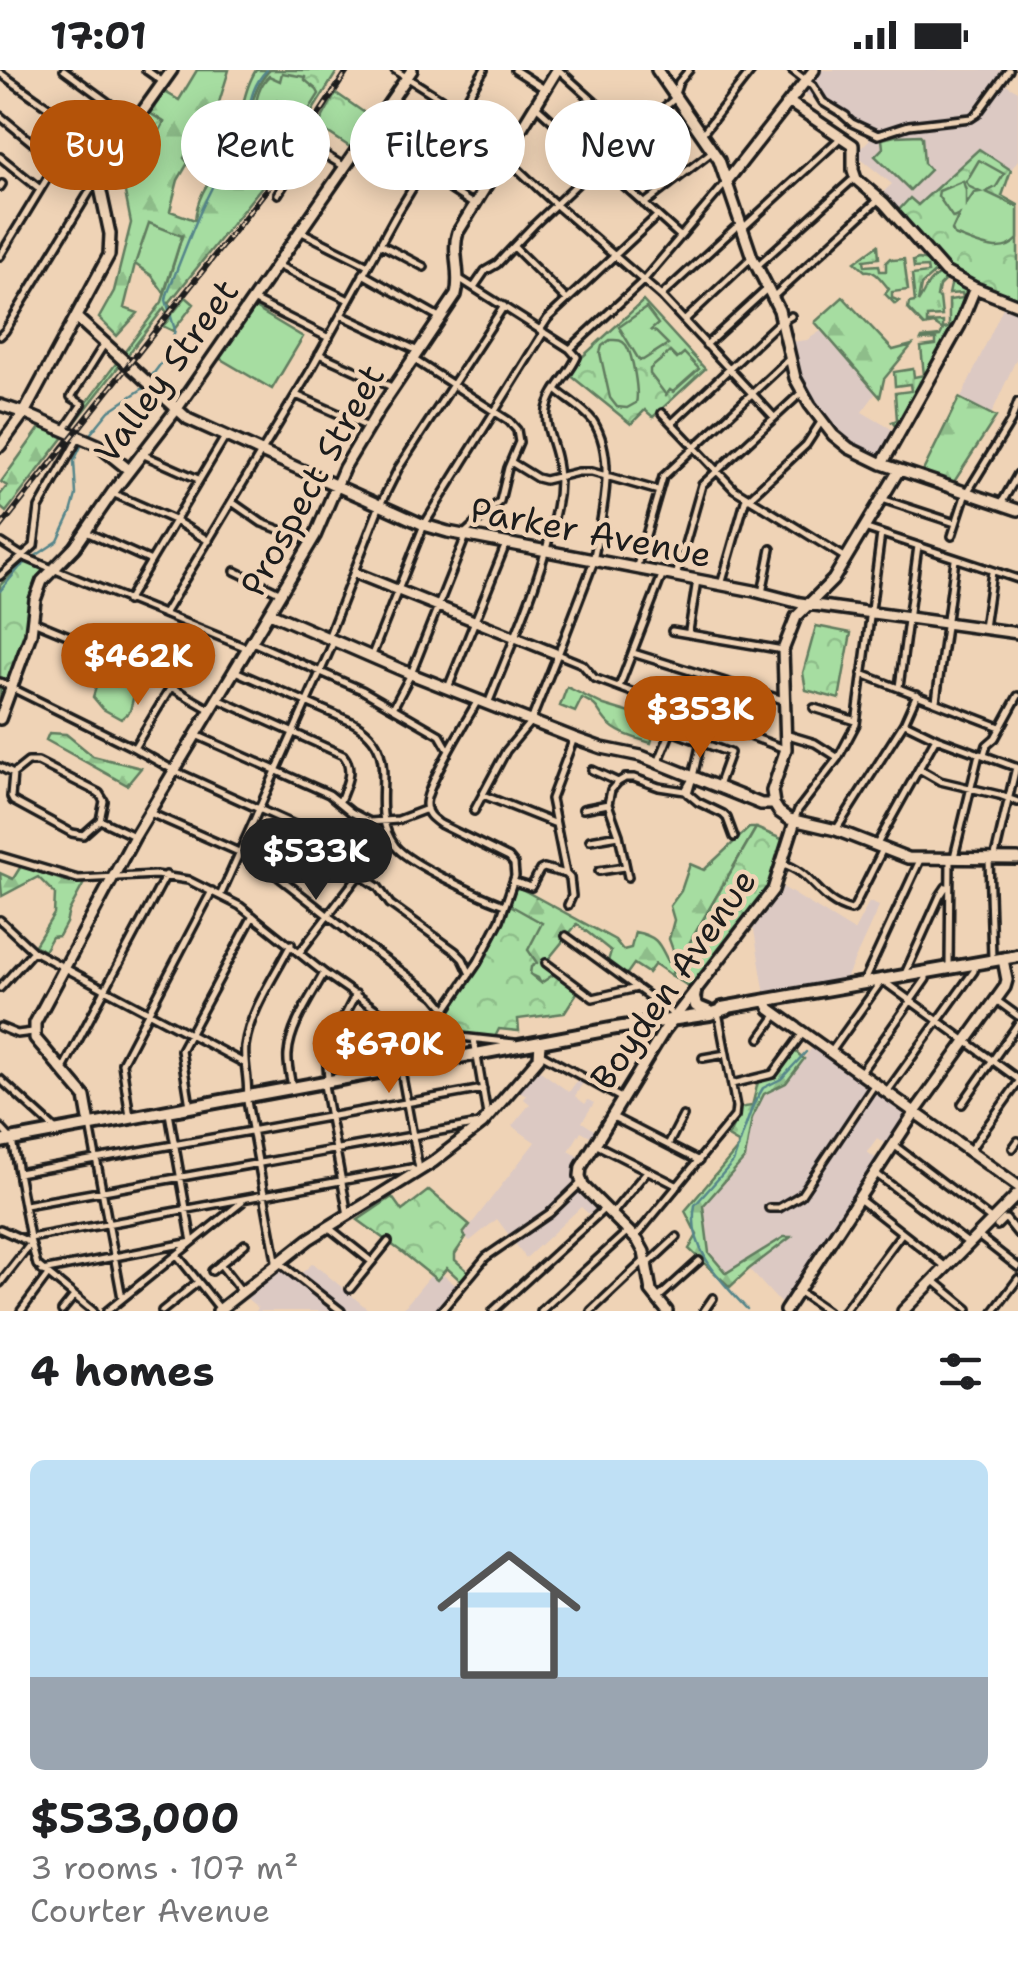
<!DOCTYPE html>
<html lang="en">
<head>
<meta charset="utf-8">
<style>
  :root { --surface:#fff; --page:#f2f2f2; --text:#202124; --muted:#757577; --line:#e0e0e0; --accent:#b45309 }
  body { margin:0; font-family:"Shantell Sans",sans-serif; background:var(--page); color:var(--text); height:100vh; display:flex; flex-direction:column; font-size:38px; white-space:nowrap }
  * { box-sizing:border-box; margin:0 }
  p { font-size:32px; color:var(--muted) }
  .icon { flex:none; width:55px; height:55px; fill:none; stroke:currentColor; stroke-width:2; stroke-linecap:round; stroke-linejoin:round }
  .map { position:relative; height:1241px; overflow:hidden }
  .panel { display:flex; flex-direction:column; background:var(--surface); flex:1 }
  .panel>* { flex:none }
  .guide { position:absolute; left:30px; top:30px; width:960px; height:90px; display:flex; gap:20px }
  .price { position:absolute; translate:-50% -85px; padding:0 22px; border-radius:35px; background:var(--accent); color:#fff; font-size:32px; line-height:65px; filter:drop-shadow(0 2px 5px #0008) }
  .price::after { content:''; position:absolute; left:50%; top:60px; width:30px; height:22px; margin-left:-15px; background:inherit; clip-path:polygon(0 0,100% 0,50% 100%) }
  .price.active { background:#222; color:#fff }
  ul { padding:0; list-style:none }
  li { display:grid; align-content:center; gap:20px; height:530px; padding:0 30px }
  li+li { border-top:2px solid var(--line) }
  li span { display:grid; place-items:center; height:310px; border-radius:15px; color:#555 }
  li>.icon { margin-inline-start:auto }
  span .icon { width:180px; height:180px; fill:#fffc; stroke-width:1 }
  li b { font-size:42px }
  h2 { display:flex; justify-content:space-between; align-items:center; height:120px; padding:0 30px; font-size:42px }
  .tag { padding:0 35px; border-radius:45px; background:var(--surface); box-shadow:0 5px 25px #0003; font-size:35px; line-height:90px }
  .tag.active { background:var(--accent); color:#fff }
  .status { display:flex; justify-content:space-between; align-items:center; height:70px; padding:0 50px; background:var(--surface); direction:ltr }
  .status svg { height:28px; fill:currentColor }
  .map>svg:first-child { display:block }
  .built { fill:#dcc9c3 }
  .grass { fill:url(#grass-tufts); stroke:#617c5e; stroke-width:2.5 }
  .forest { fill:url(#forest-firs); stroke:#617c5e; stroke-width:2.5 }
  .park { fill:url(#park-crowns); stroke:#617c5e; stroke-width:2.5 }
  .garden { fill:#a6dda1; stroke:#617c5e; stroke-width:2.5 }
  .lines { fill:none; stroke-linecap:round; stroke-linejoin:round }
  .stream { stroke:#54858a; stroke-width:2.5 }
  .street-casing { stroke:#1c1c1c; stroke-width:12 }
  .secondary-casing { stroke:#1c1c1c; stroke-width:16 }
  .primary-casing { stroke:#1c1c1c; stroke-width:18 }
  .street { stroke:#efd3b6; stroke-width:5 }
  .secondary { stroke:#efd3b6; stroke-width:9 }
  .primary { stroke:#efd3b6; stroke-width:10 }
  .rail-casing { stroke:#1c1c1c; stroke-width:6 }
  .rail { stroke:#efd3b6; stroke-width:2.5; stroke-dasharray:8; stroke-linecap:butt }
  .labels { text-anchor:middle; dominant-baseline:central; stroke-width:9; stroke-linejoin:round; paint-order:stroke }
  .street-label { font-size:35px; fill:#1c1c1c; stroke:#efd3b6 }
</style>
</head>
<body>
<div class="status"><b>17:01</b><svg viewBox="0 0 49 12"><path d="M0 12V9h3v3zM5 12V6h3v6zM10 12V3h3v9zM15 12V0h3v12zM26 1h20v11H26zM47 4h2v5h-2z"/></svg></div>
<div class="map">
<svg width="1018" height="1241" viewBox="0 0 1018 1241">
  <defs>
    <pattern id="grass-tufts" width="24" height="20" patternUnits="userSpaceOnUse" patternTransform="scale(2.5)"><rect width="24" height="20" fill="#a6dda1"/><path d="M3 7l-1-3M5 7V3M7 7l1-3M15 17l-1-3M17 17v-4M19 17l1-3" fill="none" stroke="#8ebd8a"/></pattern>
    <pattern id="forest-firs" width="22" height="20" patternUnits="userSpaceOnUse" patternTransform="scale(2.5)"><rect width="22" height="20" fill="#a6dda1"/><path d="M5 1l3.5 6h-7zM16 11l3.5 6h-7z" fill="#8ebd8a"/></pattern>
    <pattern id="park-crowns" width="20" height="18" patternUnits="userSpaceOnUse" patternTransform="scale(2.5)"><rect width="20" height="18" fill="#a6dda1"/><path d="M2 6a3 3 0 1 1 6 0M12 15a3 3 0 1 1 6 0" fill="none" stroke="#8ebd8a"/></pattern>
  </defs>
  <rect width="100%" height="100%" fill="#efd3b6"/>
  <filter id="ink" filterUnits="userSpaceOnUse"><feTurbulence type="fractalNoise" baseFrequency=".01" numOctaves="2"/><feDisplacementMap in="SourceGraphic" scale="20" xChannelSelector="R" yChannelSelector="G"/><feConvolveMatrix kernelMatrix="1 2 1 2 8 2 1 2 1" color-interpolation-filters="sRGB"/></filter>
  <g filter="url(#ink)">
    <!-- built -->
    <path class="built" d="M819,0H1014L1004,13L1018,21V90L1011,100L978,80L917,135L910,128L897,142L881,124L892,114L857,86V82L870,69L802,21Z
      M1005,233L1018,238V285L991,345L961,328Z
      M821,261L876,323L862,342L895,361L882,385L878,387L854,376L839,366L814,333L798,305L791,272L807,270Z
      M776,813L854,861L869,832L879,836L845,911L765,925L754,860L747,855Z
      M814,975L909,1044L887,1075L877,1068L867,1082L878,1090L783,1236L749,1199L790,1167H784L726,1203L709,1184L703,1135L745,1088L752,1048L764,1024L786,1013Z
      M535,997L569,1022L579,1008L584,1011L575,1026L585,1034L588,1030L594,1033L582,1052L597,1062L594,1068L581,1061L569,1081L581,1088L576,1102L599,1138L591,1146L581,1137L526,1188L497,1149L470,1171L463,1165L535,1072L512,1056L530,1034L524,1029L526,1025L516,1019Z
      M313,1193L370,1241H256L258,1238L243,1225L281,1197L296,1208Z
      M442,1204L458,1217L437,1241H401L431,1205L437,1210Z"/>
    <!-- grass -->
    <path class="grass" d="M878,175L879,188L864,190L865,196L879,195L880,201H886V192L890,188L893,190L904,189L908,220L892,222V228L899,231L895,234L885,224L889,219C882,211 875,199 865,201L855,192Z
      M918,189L929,191L938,200L921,215L918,232C926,220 926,212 941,203L947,208L939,216L937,227L940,228L942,246L927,247V253L943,252V259L949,258V230L963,228L962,223L949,224L952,211L970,219L950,262L897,358L892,352L897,350L895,323L911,321L910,314L895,316L894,302L913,299L914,307L924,305L921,277L936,275V269L921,270L922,268L940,266L943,260L934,254L924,256L908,239L909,233L915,232L912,205L928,203L927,197L914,198L913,191Z"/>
    <!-- forest -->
    <path class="forest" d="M197,0H229L217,39L211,37L184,88L188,93L178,110L170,141L195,150C198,115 223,99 233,70C242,46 243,21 256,0H270C256,12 241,59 245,77C248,89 257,103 263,115L169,233L173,243L186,227L194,234L173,261L163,256L170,248L164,238L6,442L0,437V425L7,416L1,412L42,355L64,363L162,232L182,166L135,194L124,238L138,243L117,266L99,248L114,221L131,153L123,112L130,117L164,53L148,42L163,21L179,30Z
      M677,55L683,61V70L647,101L643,115L626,95L658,69L665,71Z
      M843,227L893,280L912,275L884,309L880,327L815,252Z
      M959,328L996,347L952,415L922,403Z
      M101,601L136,616L130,641L121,649L103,639L93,627Z
      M567,617L604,635L657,651L651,673C636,668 617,664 606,651C594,636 601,638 582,628L575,642L560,636Z
      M49,663L66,664L93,686L141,698L127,715L46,670Z
      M749,758H756L671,905L655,894L648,903L634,894L624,908L607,895L611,881L577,854L546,892L550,896L553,905L541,914L538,908L530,904L528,880L510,835L516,816L615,870L623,880L631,878L635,862C660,867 659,875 670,895L674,883L669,869L674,850L670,836L681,821L690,794L704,800Z
      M21,796L62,810L84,813L69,841L66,853L59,866L52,867L44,881L35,875L54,844L55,824L38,807L2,826L0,803L13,809Z
      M795,981L804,989L786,1013L764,1024L752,1048L745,1088L703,1136L709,1183L726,1203L784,1167H791L749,1199L730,1217L689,1179L697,1165L685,1141L738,1078V1073L728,1067L737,1048L738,1038L752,1036L758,1012L774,1007Z"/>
    <!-- park -->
    <path class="park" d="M270,0H338L295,69L263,115C257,103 248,89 245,77C241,59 256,12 270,0Z
      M336,23L372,48L353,79L318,56Z
      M148,42L164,52L130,118L107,100L113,86Z
      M979,79L1011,100L1002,126L1018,135V230L961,207L949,200L897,142L910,128L918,135Z
      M643,231L705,299L653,347L645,340L631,354L570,305L580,289Z
      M26,491L46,501C23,527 33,542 24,571C17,592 8,613 0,633V515Z
      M816,556L851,563L839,629L806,620L803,603Z
      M756,758L791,773L776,813L696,921L671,905Z
      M510,835L542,853L528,880L537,893L531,897L530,904L541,913L553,905L551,896L580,918L564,943L518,949L519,961L499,959L494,969L443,963L450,942L492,875Z
      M429,1120L470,1155L463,1164L466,1167L455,1184V1190L469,1202L461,1211L447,1198L437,1210L402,1182L358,1150L392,1127L402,1141Z"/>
    <!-- garden -->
    <path class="garden" d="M282,3L305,7V10L317,20L319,24L307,43L300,38L298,48L275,44L276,31L274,32L270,51L253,47C256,32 258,16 269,6L280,11Z
      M920,65L922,67L924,93L930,100L910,120L875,86L883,78L882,69L895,66Z
      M979,90L1004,104L996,117L986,122L1018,137V169C1001,188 975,172 954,165L952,160L959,145L953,148L938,126L939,121L963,111L966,121V135L974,123L980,122L970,117L966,112Z
      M149,153L182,166L164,223L152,206L135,194Z
      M253,237L303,267L272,319L219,288Z
      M646,238L658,254L651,260L656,262L668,274L643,290H639L619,257Z
      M610,270C617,270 621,269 626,275C633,285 639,323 636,333L627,338L617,337L610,328L600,283L602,276Z
      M670,282L677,289L684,283L699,299L673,322L670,320L666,325L650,304V299Z"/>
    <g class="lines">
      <!-- stream -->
      <path class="stream" d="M87,368L109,341L142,319L168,284L175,260L166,230L167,225C183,184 198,142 219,104C225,93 236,83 241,71C251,46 246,21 267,0
        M34,487L58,471L71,443L76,425L74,391L82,374
        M0,521L20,497L27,492
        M747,1239C720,1210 687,1178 695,1135L733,1092L753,1035L763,1018L781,1009L806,982"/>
      <!-- street casing -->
      <g class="street-casing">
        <path id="street" d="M64,0L135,52
          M146,0L163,12
          M395,0L511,73
          M515,0L546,20
          M559,0L610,46
          M792,0L813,16L823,32L846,46
          M0,3L113,83
          M536,36L680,166
          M386,42L437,76
          M843,45L852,53L878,65L909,55L971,48L977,44L1009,0
          M0,46L56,92
          M702,64L752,0
          M367,69L420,104
          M0,87L40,119
          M505,87L555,134L661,226L774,347
          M422,101L474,135
          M0,117L2,114
          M278,124L309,75L345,97
          M644,134L713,81
          M744,157L837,71
          M300,161L368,195
          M380,174L424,197
          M514,177L567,230
          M0,186L77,59
          M277,195L349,230
          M757,196L851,111
          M363,204L439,247
          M460,209L570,279L577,287C569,305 551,320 547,340C544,357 555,376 557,392C560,407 559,424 556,438C543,506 513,570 488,634
          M474,217L485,201L497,194L534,155L598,94L673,30L679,12L689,0
          M661,226L735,158L741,155
          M773,227L876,132
          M253,230L329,268
          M341,245L418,281
          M685,250L752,187
          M540,260L548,248L656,147
          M0,266L5,261L96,111
          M706,275L768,218
          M570,279L643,211L725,114
          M319,284L394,318
          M413,289L509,351L517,360L519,372L508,398L500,431L463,465
          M556,320C568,330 584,339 593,351C618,389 601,450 593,491
          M296,325L368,357
          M662,343L734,419L846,488
          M672,353L777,254L791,246
          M65,359L82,334L71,327L105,273
          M144,385L198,409
          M511,392L537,408L545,410L578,402H592L659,421
          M112,423L174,450L209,471
          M748,429L806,375L821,352
          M882,429L955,453
          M232,432L262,453L312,472
          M1001,434L1018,404
          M864,458L1018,509
          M86,462L151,491
          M952,466L965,426L1011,351L1018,332
          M2,473L22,486L48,497L247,578
          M637,496L663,407L790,288
          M235,501L281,523
          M355,501L556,582
          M353,504L555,585
          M0,506L34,476L39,438L79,367
          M676,506L702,415L802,322
          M721,515L746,428
          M762,523L771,479
          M127,531L225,367
          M164,544L309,303L395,147L484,0
          M33,551L144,597L171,617L211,640
          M984,558L992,502
          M672,561L783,580
          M689,561L697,510
          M328,568L380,435L398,399L504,236
          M252,572L362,620L440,665L448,679
          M559,582L594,491
          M633,583L783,630
          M372,585L424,455L544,262
          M560,585L582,594L594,608L785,679
          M235,601L352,652C409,683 363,733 395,776C409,794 480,826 504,835
          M862,604L1000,657
          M0,612L134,678L175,701L299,757L332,786L378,817L390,834L455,881L463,889L470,904
          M619,617L663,503
          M899,617L918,476
          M448,618L506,474
          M218,629L343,685C355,700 346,715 340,731
          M936,631L955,490
          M393,638L411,604L466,466
          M814,638L856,651
          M905,653L936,668L1018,698
          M785,664L815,673L837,687
          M196,665L329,724L351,742L370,752L398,750L427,739
          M134,678L171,617
          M984,685L987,675L995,668L1018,626
          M658,693L671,661L730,683L718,716
          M0,697L13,704L28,692H38L99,723L104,731L100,750
          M919,699L940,711L999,725L1018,732
          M592,700L618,712
          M13,704L11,727L13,731L72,763L83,765L100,750L134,766
          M693,707L701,672
          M685,721L693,707L688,724
          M483,725L556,754
          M583,739L608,734
          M474,741L506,681L531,651L557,586
          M150,743L257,790L363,873L435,926L445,938
          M795,748L798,740L838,688L856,654L881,464
          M836,760L904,653L917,624
          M590,770L619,765
          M876,776L936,668
          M0,786L78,809L156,805L188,810L240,836L324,903L407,961L514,973
          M995,786L1016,697
          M954,787L979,684
          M989,789L992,888
          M336,790L351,767L370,752
          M783,794C814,803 818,832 851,840L853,839L883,779
          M599,801L625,797
          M628,807L619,765L608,734L611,720L618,712L625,708H634L659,717L685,721L698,732L723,744L727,748L734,767
          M514,812L531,817L540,800L544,798L566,804
          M221,824L334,571
          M568,835L572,826L570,808L566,804L551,729L574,668
          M0,850L33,881L244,993
          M566,866L670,942L674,948
          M291,874C275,906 250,940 245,976C243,995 250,1013 247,1031L276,1190L341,1241
          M300,882L359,805
          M546,893L593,928L637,918
          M949,896L950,790
          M904,906L940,826L946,817
          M864,911L920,790
          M0,918L33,881
          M996,930L1018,946
          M396,954L395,968L419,1099
          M0,957L17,964L33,962
          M439,965L446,939L478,892L500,850L515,806L514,794L509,788L440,754C432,748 426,744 426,734C426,716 467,650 478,630
          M760,968L777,944
          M474,969L487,1045
          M330,975L395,964
          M831,982L882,910L1018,1009
          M541,984L621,1028
          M703,988L726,984
          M63,999L166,805
          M860,1003L926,909V903
          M0,1009L57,1061
          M328,1009L326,982L356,924
          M732,1014L773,1004L803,963
          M324,1015L348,1145
          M292,1016C290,1005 287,995 288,984C290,956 311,927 324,903
          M887,1022L974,901L975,894
          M962,1034L1018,954
          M190,1036L181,980L253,846
          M130,1047L122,993L212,821
          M613,1047L699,1091
          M90,1055L122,1228
          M0,1057L12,1070L31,1173L37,1195L93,1241
          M597,1075L678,1116
          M668,1075L683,1046
          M895,1076L992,1150
          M1013,1078L1018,1071
          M970,1080L1018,1013
          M18,1103L483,1019
          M875,1103L968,1173
          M858,1128L946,1197
          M25,1135L479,1054
          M769,1138H779L801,1125L875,1014
          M612,1144L647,1101
          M997,1156L1004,1149H1006L1018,1164
          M328,1157L372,1192
          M0,1159L31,1173
          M977,1165L1018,1197
          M636,1166L735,1046L736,1037L718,942
          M30,1168L411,1098L417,1102
          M177,1185L220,1239
          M220,1194L242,1222
          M648,1194L677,1167
          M42,1201L192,1172L169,1043
          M212,1201L245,1174
          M933,1210L968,1239
          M0,1213L31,1173
          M350,1219L388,1172
          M798,1221L827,1241
          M657,1229L699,1191
          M21,1241L47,1206
          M62,1241L74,1226
          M107,1241L242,1132
          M162,1241L198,1212
          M441,1241L486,1187L550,1143L581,1113
          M493,1241L605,1138
          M541,1241L628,1161
          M591,1241L645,1190
          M704,1241L713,1228
          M844,1241L902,1163
          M994,1241L1018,1209"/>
      </g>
      <!-- secondary casing -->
      <g class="secondary-casing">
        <path id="secondary" d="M657,0L719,90L752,187L779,240L795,308L810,335L833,365L849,378L882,394L1018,440
          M789,32L853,75V100L856,109L884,133L945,202L975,218L1018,235
          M727,111L814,0
          M76,247L188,349L424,455L448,462L754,521L800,533L1018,563
          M0,335L24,343L98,375L129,400
          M0,376L24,343L109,185L110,164L98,108L113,83L172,0
          M882,394L960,255L975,218
          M270,543L411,604L574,668L602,678L641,686L761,734H774L779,742L789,749L836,760L908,788L1018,789
          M0,649L31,564L35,530L42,511L75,477L112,423L176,340L412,0
          M774,734L772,721L786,679L783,580L796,547L833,510L899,400
          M766,931L770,939L1018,1116
          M90,1055L85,1027L35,968V953L135,766L315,466L344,398L380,338L456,225C462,203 451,182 458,162L557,0
          M218,1241L309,1169L433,1092L482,1054L539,988L540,972
          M667,1241L651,1221L644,1182L638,1171L583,1116L580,1106L581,1097L664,961L773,820L795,751
          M785,1241L915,1042L1005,917L1007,910L1003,889
          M903,1241L1018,1124"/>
      </g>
      <!-- primary casing -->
      <g class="primary-casing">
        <path id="primary" d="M695,922L694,928L696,936L708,941
          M722,938L1018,886
          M0,1072L616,958L710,944L728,938"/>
      </g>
      <!-- street -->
      <use href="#street" class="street"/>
      <!-- secondary -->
      <use href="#secondary" class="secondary"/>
      <!-- primary -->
      <use href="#primary" class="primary"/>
      <!-- rail casing -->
      <g class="rail-casing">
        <path id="rail" d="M0,458L286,95L348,0"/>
      </g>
      <!-- rail -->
      <use href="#rail" class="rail"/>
    </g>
  </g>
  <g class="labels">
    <!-- street labels -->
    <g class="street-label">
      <text transform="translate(166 301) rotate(-54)">Valley Street</text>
      <text transform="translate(312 410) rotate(-61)">Prospect Street</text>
      <text transform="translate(591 462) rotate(11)">Parker Avenue</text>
      <text transform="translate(673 909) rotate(-55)">Boyden Avenue</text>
    </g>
  </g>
</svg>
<b class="price" style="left:138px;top:638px">$462K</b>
<b class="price" style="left:700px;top:691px">$353K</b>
<b class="price active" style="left:316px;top:833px">$533K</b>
<b class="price" style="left:389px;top:1026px">$670K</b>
<div class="guide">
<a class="tag active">Buy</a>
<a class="tag">Rent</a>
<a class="tag">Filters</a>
<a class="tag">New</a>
</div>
</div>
<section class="panel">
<h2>4 homes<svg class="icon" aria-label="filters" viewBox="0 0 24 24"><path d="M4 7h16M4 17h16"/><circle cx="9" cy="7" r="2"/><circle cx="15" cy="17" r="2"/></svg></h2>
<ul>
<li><span style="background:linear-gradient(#bfe0f5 70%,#9aa5b1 0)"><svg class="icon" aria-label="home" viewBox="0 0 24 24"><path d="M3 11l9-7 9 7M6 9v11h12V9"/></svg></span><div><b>$533,000</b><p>3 rooms · 107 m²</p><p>Courter Avenue</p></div></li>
</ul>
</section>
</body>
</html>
